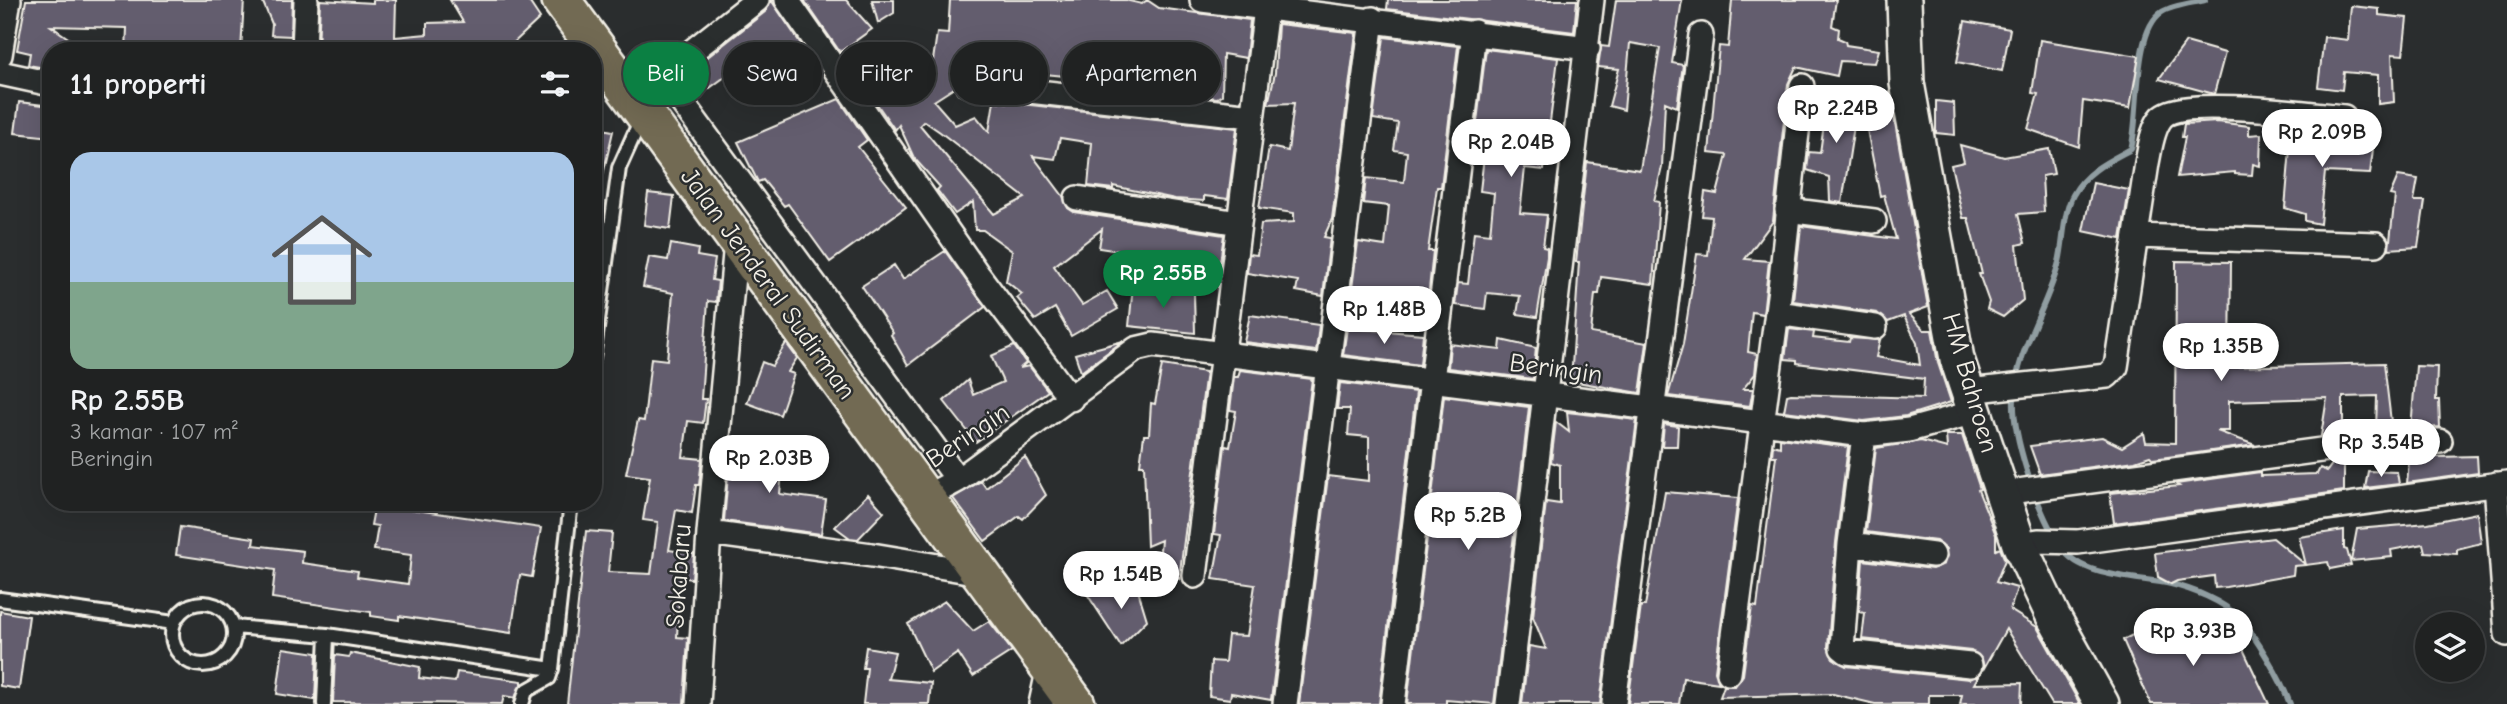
<!DOCTYPE html>
<html lang="id">
<head>
<meta charset="utf-8">
<style>
  :root { --surface:#202222; --page:#2d2f2f; --text:#f1f3f6; --muted:#a2a4a5; --line:#3d3f40; --accent:#0b8043 }
  body { margin:0; font-family:"Comic Neue",sans-serif; background:var(--page); color:var(--text); height:100vh; display:flex; flex-direction:column; font-size:26px; white-space:nowrap }
  * { box-sizing:border-box; margin:0 }
  p { font-size:23px; color:var(--muted) }
  .icon { flex:none; width:38px; height:38px; fill:none; stroke:currentColor; stroke-width:2; stroke-linecap:round; stroke-linejoin:round }
  .map { position:relative; flex:1; overflow:hidden }
  .drawer { position:absolute; left:42px; top:42px; width:560px; height:469px; display:flex; flex-direction:column; background:var(--surface); border-radius:28px; box-shadow:0 7px 28px #0002,0 0 0 2px var(--line) }
  .drawer>* { flex:none }
  .top-card { position:absolute; left:623px; top:42px; width:665px; height:63px; display:flex; gap:14px }
  .buttons { position:absolute; left:2415px; top:612px; display:grid; gap:14px }
  .buttons a { display:grid; place-items:center; width:70px; height:70px; border-radius:50%; background:var(--surface); box-shadow:0 7px 28px #0002,0 0 0 2px var(--line); font-size:35px }
  .price { position:absolute; translate:-50% -60px; padding:0 16px; border-radius:24px; background:#fff; color:#222; font-size:23px; line-height:46px; filter:drop-shadow(0 2px 4px #0008) }
  .price::after { content:''; position:absolute; left:50%; top:42px; width:21px; height:16px; margin-left:-10px; background:inherit; clip-path:polygon(0 0,100% 0,50% 100%) }
  .price.on { background:var(--accent); color:#fff }
  ul { padding:0; list-style:none }
  li { display:grid; align-content:center; gap:14px; height:371px; padding:0 28px }
  li span { display:grid; place-items:center; height:217px; border-radius:21px; color:#555 }
  li>.icon { margin-inline-start:auto }
  span .icon { width:126px; height:126px; fill:#fffc; stroke-width:1 }
  li b { font-size:30px }
  h2 { display:flex; justify-content:space-between; align-items:center; height:84px; padding:0 28px; font-size:30px }
  .tag { padding:0 24px; border-radius:32px; background:var(--surface); box-shadow:0 7px 28px #0002,0 0 0 2px var(--line); font-size:24px; line-height:63px }
  .tag.on { background:var(--accent); color:#fff }
  .map>svg:first-child { display:block }
  .lines { fill:none; stroke-linecap:round; stroke-linejoin:round }
  .stream { stroke:#909da1; stroke-width:6 }
  .building { fill:#645d6e; stroke:#f4f1e8; stroke-width:2; fill-rule:evenodd }
  .lane-casing { stroke:#f4f1e8; stroke-width:18 }
  .street-casing { stroke:#f4f1e8; stroke-width:28 }
  .secondary-casing { stroke:#f4f1e8; stroke-width:38 }
  .primary-casing { stroke:#f4f1e8; stroke-width:42 }
  .lane { stroke:#2a2d2e; stroke-width:12 }
  .street { stroke:#2a2d2e; stroke-width:23 }
  .secondary { stroke:#2a2d2e; stroke-width:33 }
  .primary { stroke:#726b52; stroke-width:37 }
  .labels { text-anchor:middle; dominant-baseline:central; stroke-width:5; stroke-linejoin:round; paint-order:stroke }
  .street-label { font-size:26px; fill:#f4f1e8; stroke:#2a2d2e }
</style>
</head>
<body>
<div class="map">
<svg width="2507" height="704" viewBox="0 0 2507 704">
  <rect width="100%" height="100%" fill="#2a2d2e"/>
  <filter id="ink" filterUnits="userSpaceOnUse"><feTurbulence type="fractalNoise" baseFrequency=".0143" numOctaves="2"/><feDisplacementMap in="SourceGraphic" scale="14" xChannelSelector="R" yChannelSelector="G"/><feConvolveMatrix kernelMatrix="1 2 1 2 8 2 1 2 1" color-interpolation-filters="sRGB"/></filter>
  <g filter="url(#ink)">
    <g class="lines">
      <!-- stream -->
      <path class="stream" d="M2054,536C2036,504 2012,436 2014,399C2016,350 2047,309 2059,262C2064,242 2063,213 2073,195C2086,171 2109,161 2131,149C2140,117 2132,31 2162,12C2173,5 2193,3 2205,0
        M2062,548C2081,578 2139,577 2171,584C2192,589 2223,601 2238,617C2256,636 2281,679 2290,704"/>
    </g>
    <!-- building -->
    <path class="building" d="M26,0H244L241,51H126L127,28L51,26L71,40L69,51H51V69L28,65L30,53L17,50Z
      M262,0H292L291,36L271,35L272,24Z
      M320,0L373,3V0H396L395,37L427,34V23L463,22L450,0H528L540,18L505,51H401L363,44L362,51H318Z
      M771,0L818,69L773,102L744,63L696,98L681,78L766,11Z
      M804,0H846L872,29L840,52Z
      M872,0H894V13L878,23Z
      M950,0H1125L1142,4L1147,0L1159,8L1250,20L1246,58L1223,54L1222,95L1217,98L1145,90L1146,85L1116,87L1074,82L1075,77L1024,72L1023,76L965,68L955,76L954,88L934,101L955,125L976,116L989,132L994,101L1237,128L1228,199L1204,196V201L1175,199L1113,186V189L1088,186L1092,143L1060,138L1055,159L1033,156L1063,196L1068,208L1074,212L1224,235L1219,269L1216,268L1217,260L1206,258V252L1176,254L1140,248L1139,254L1099,248L1102,229L1054,266L1082,305L1107,291L1118,309L1071,336L1055,308L1035,320L1017,298L1022,294L1006,281L1012,251L983,230H975L973,202L955,214L937,190L940,187L914,158L899,125L895,130L870,94L914,74H931L937,33L948,34ZM924,121L940,132L1025,198L994,214L920,125Z
      M1388,0H1577L1574,32L1387,9Z
      M1616,0H1682L1672,63L1683,65L1677,107L1665,102L1662,167L1654,201L1659,202L1653,284L1601,277L1599,294H1595L1591,333L1647,343L1640,393L1571,381L1579,262H1576L1587,162L1640,170L1660,48L1630,43L1624,110L1609,106L1619,69L1598,67L1601,46L1609,47Z
      M1732,0H1836L1832,26L1839,29L1838,38L1845,41L1846,45L1879,50L1875,63L1840,61L1837,76L1796,67L1788,84L1773,221L1745,259L1769,261L1763,314L1752,312L1748,352L1757,354L1755,374L1743,389H1753L1750,406L1668,396L1683,344L1697,254L1708,255L1712,217L1702,216L1705,192L1717,194L1727,155L1709,153L1719,46L1728,47Z
      M2351,6L2379,9V15L2407,18L2403,55L2392,54L2394,102L2378,104V75L2344,72L2342,90L2318,87L2324,37L2348,40Z
      M1965,21L2010,29L2002,71L1957,62Z
      M1278,24L1356,33L1332,219L1324,237L1330,238L1323,296L1296,291L1298,281L1247,273L1249,254L1257,255L1261,224L1294,222V213L1259,208L1269,147L1288,151L1294,103L1268,104L1275,73Z
      M1384,37L1458,46L1441,187H1437L1428,251H1433L1428,300L1416,298L1413,312L1357,302L1358,297L1351,296L1358,242L1385,246L1389,206L1363,203L1366,178L1404,182L1407,152L1394,150L1398,123L1373,119Z
      M2040,40L2139,56L2130,108L2083,101L2079,147L2028,129L2038,94L2032,93Z
      M2186,42L2225,53L2214,94L2159,79Z
      M1486,49L1558,58L1544,170L1525,168L1520,213L1547,215L1543,247L1547,248V257L1537,317L1517,314L1520,296L1487,293L1485,309L1455,305L1458,283L1468,284L1474,232L1490,234L1494,193L1480,191L1484,156L1473,154Z
      M1828,95L1858,100L1842,203L1830,201L1829,177L1807,170L1809,152L1820,153Z
      M839,99L867,140L858,147L906,207L830,262L788,204L784,206L763,180L758,182L738,142Z
      M1936,101L1954,103L1955,135L1936,133Z
      M19,102L51,106V137L15,133Z
      M1862,104L1892,106L1928,307L1909,314L1924,330H1932L1938,363L1951,402L1906,416L1864,421L1784,411L1787,395L1791,394L1923,398L1924,379L1797,363V360L1785,359L1789,329L1814,332L1813,338L1849,342L1850,338L1880,340L1876,357L1920,365L1917,343L1904,316L1888,322L1877,313L1793,301L1801,226L1896,239L1884,195L1880,196Z
      M2217,122L2249,126V135L2261,134L2260,166L2253,164L2252,175L2235,174V172L2177,177L2185,137H2182L2184,124Z
      M597,128L613,131L603,175L595,174Z
      M2332,133L2374,140L2370,174L2325,172L2320,224L2305,221V214L2285,208L2291,137L2332,142Z
      M1960,145L2004,157L2049,149L2054,174L2042,176L2044,212L2018,214L2025,243L2017,245L2023,300L2003,317L1987,309L1989,302L1979,274H1982L1968,218H1963L1951,165L1964,162Z
      M2398,176L2418,179L2414,201H2425L2418,247L2389,249L2395,196L2390,195Z
      M2093,183L2129,190L2121,239L2083,231Z
      M648,193L674,196L670,229L644,225Z
      M671,244L698,249L697,256L715,259L712,280L718,281L716,302L708,301L701,399H706L703,423L688,421L683,457L702,459L699,485H696L692,513L676,510L669,550L694,554L692,579L680,577L677,637L688,638L684,704H567L586,531L612,533L608,572L651,574L658,522L643,520L650,477L626,474L638,420L644,421L651,358L667,360L673,293L643,287L649,257L668,260Z
      M945,251L985,307L908,365L891,335L893,333L862,286L894,265L903,279Z
      M2176,261L2231,262L2230,367L2384,363L2392,430L2376,431L2377,396L2343,397V433L2321,436L2327,398L2229,401V431H2217L2255,445L2153,459L2150,456L2135,461L2040,474L2030,446L2102,437L2122,447L2144,433L2146,442L2175,443Z
      M1133,286L1194,293L1195,333L1129,326Z
      M1250,315L1319,325L1316,351L1244,342Z
      M1347,328L1423,334L1420,365L1343,355Z
      M1501,340L1536,348L1533,379L1448,368L1450,344L1500,350Z
      M1123,341L1081,372L1075,354Z
      M786,343L797,358L788,372L794,374L780,415L747,403L762,362L772,366Z
      M1014,346L1026,363L1020,368L1029,366L1048,391L976,442L944,401L968,380L973,395L1003,382L991,356Z
      M1162,365L1206,372L1179,579L1158,570L1161,540L1147,546L1144,465H1140L1144,435H1149L1151,403L1155,404Z
      M2416,366L2437,367L2436,400H2439L2440,427L2411,429Z
      M1240,370L1312,379L1271,700L1231,693L1230,699L1209,696L1211,661L1225,662L1228,635L1247,636L1255,585L1213,579L1221,535L1214,534L1225,446L1230,447L1236,411L1230,410L1234,377H1238Z
      M1340,383L1416,392L1379,704H1299L1328,476L1369,481V437L1348,435L1350,409H1337Z
      M1444,396L1529,407L1494,704L1446,700V704H1407Z
      M1567,412L1637,420L1600,704H1522L1529,646L1546,649L1533,617L1546,502L1560,504V465L1551,462L1556,422L1569,432Z
      M1664,424L1678,426L1677,446H1662Z
      M1946,435H1962L1980,489L1978,490L1996,535V550L2000,548L2005,560L1996,582L2017,588L2010,610L2037,627L2080,704H2052L2006,629L1984,668L1982,659L1971,651L1862,639L1865,613L1859,612L1863,560L1932,569L1944,564L1947,556L1946,549L1936,541L1866,532L1876,448L1921,441L1947,448Z
      M1780,438L1848,447L1836,542L1828,647L1833,658L1846,666L1969,679L1979,675L1974,684L2022,683L2021,704H1960L1962,695H1929V704H1875L1833,694L1720,697L1724,686H1735L1743,675L1752,606L1757,607L1776,456H1772L1773,445L1780,447Z
      M742,445L784,449L780,494L826,500L821,534L724,521L728,475L740,477Z
      M2477,456L2478,473L2407,483L2409,461L2437,457Z
      M1025,457L1046,495L1023,519L1019,516L985,541L953,498L981,481L986,488Z
      M2344,461V491L2114,523L2110,493L2179,486L2176,484L2260,472V476L2317,474L2320,468L2327,471L2333,463Z
      M2368,471L2397,472L2399,484L2365,488Z
      M1665,492L1738,498L1715,671L1719,683L1683,678L1679,704H1628L1641,606H1645Z
      M868,494L884,512L858,539L850,538L835,527Z
      M375,504L541,528L532,577L520,575L511,633L399,616V620L371,616V612L272,598L275,570L176,555L180,527L254,538L253,545L303,551L302,563L358,571L357,577L408,584L411,555L374,550L378,526L371,525Z
      M2477,513L2481,543L2457,549V554L2425,552L2423,544L2391,550L2392,557L2351,561L2357,529L2428,523Z
      M2344,530V549L2347,550L2351,565L2330,569L2328,562L2306,565L2299,537Z
      M2273,538L2306,565L2294,566L2293,575L2226,587L2215,588L2214,576L2177,581L2171,584L2158,577L2155,553Z
      M1136,584L1147,620L1121,646L1087,594Z
      M945,601L973,631L989,621L1012,651L973,676L958,653L931,672L908,624Z
      M0,611L29,616L19,689L0,686Z
      M2165,618L2182,640L2198,630L2204,638L2234,630L2269,704H2151L2123,640Z
      M866,647L895,652L888,679L931,683L929,704H863L867,668H863Z
      M283,648L317,653L315,700L277,694Z
      M350,653L420,667L419,678L455,682L457,672L522,681V683L515,698L504,696L502,704L333,702L335,655L349,657Z"/>
    <g class="lines">
      <!-- lane casing -->
      <g class="lane-casing">
        <path id="lane" d="M593,357L619,168L642,117
          M0,599L174,623
          M172 634a31 31 0 1 1 62 0a31 31 0 1 1-62 0Z
          M234,627L327,635L552,669
          M324,704L327,635
          M522,704L526,691L549,678L552,669L571,502"/>
      </g>
      <!-- street casing -->
      <g class="street-casing">
        <path id="street" d="M787,0L979,276L1071,399
          M1202,0L1588,48
          M304,51L306,0
          M0,55L9,0
          M0,73L51,84
          M662,75L958,480
          M967,84L1252,116
          M630,94L662,75L757,0
          M1077,198L1239,223
          M1787,210L1874,221
          M2136,236L2376,244
          M1777,313L1875,327
          M1968,391L2107,376L2116,367L2147,163C2150,149 2152,128 2162,117C2181,97 2313,114 2344,117
          M1864,435L1850,544L1842,648L1847,652L1970,665
          M2496,484L2507,634
          M2003,493L2343,447L2440,441
          M924,498L958,480L1136,349L1153,345L1864,435L1909,430L1975,412
          M709,533L872,555L980,573
          M1850,544L1933,555
          M2019,544L2038,541L2078,542L2507,483
          M1195,576L1267,0
          M1729,673L1780,289L1802,86
          M1614,703L1701,35
          M698,704L709,533L736,243
          M1041,704L1049,667
          M1285,704L1372,19
          M1393,704L1474,32
          M1508,704L1592,0"/>
      </g>
      <!-- secondary casing -->
      <g class="secondary-casing">
        <path id="secondary" d="M1904,0L1907,83L1957,359L2019,544L2053,616L2102,704"/>
      </g>
      <!-- primary casing -->
      <g class="primary-casing">
        <path id="primary" d="M561,0L1076,704"/>
      </g>
      <!-- lane -->
      <use href="#lane" class="lane"/>
      <!-- street -->
      <use href="#street" class="street"/>
      <!-- secondary -->
      <use href="#secondary" class="secondary"/>
      <!-- primary -->
      <use href="#primary" class="primary"/>
    </g>
  </g>
  <g class="labels">
    <!-- street labels -->
    <g class="street-label">
      <text transform="translate(768 284) rotate(54)">Jalan Jenderal Sudirman</text>
      <text transform="translate(1556 369) rotate(8)">Beringin</text>
      <text transform="translate(1970 383) rotate(74)">HM Bahroen</text>
      <text transform="translate(968 436) rotate(-34)">Beringin</text>
      <text transform="translate(679 576) rotate(-86)">Sokabaru</text>
    </g>
  </g>
</svg>
<div class="buttons">
<a><svg class="icon" aria-label="layers" viewBox="0 0 24 24"><path d="M12 4l9 5-9 5-9-5zM3 14l9 5 9-5"/></svg></a>
</div>
<b class="price" style="left:1836px;top:145px">Rp 2.24B</b>
<b class="price" style="left:2322px;top:169px">Rp 2.09B</b>
<b class="price" style="left:1511px;top:179px">Rp 2.04B</b>
<b class="price on" style="left:1163px;top:310px">Rp 2.55B</b>
<b class="price" style="left:1384px;top:346px">Rp 1.48B</b>
<b class="price" style="left:2221px;top:383px">Rp 1.35B</b>
<b class="price" style="left:2381px;top:479px">Rp 3.54B</b>
<b class="price" style="left:769px;top:495px">Rp 2.03B</b>
<b class="price" style="left:1468px;top:552px">Rp 5.2B</b>
<b class="price" style="left:1121px;top:611px">Rp 1.54B</b>
<b class="price" style="left:2193px;top:668px">Rp 3.93B</b>
<div class="top-card">
<a class="tag on">Beli</a>
<a class="tag">Sewa</a>
<a class="tag">Filter</a>
<a class="tag">Baru</a>
<a class="tag">Apartemen</a>
</div>
<section class="drawer">
<h2>11 properti<svg class="icon" aria-label="filters" viewBox="0 0 24 24"><path d="M4 7h16M4 17h16"/><circle cx="9" cy="7" r="2"/><circle cx="15" cy="17" r="2"/></svg></h2>
<ul>
<li><span style="background:linear-gradient(#a9c7e8 60%,#7fa58c 0)"><svg class="icon" aria-label="home" viewBox="0 0 24 24"><path d="M3 11l9-7 9 7M6 9v11h12V9"/></svg></span><div><b>Rp 2.55B</b><p>3 kamar · 107 m²</p><p>Beringin</p></div></li>
</ul>
</section>
</div>
</body>
</html>
